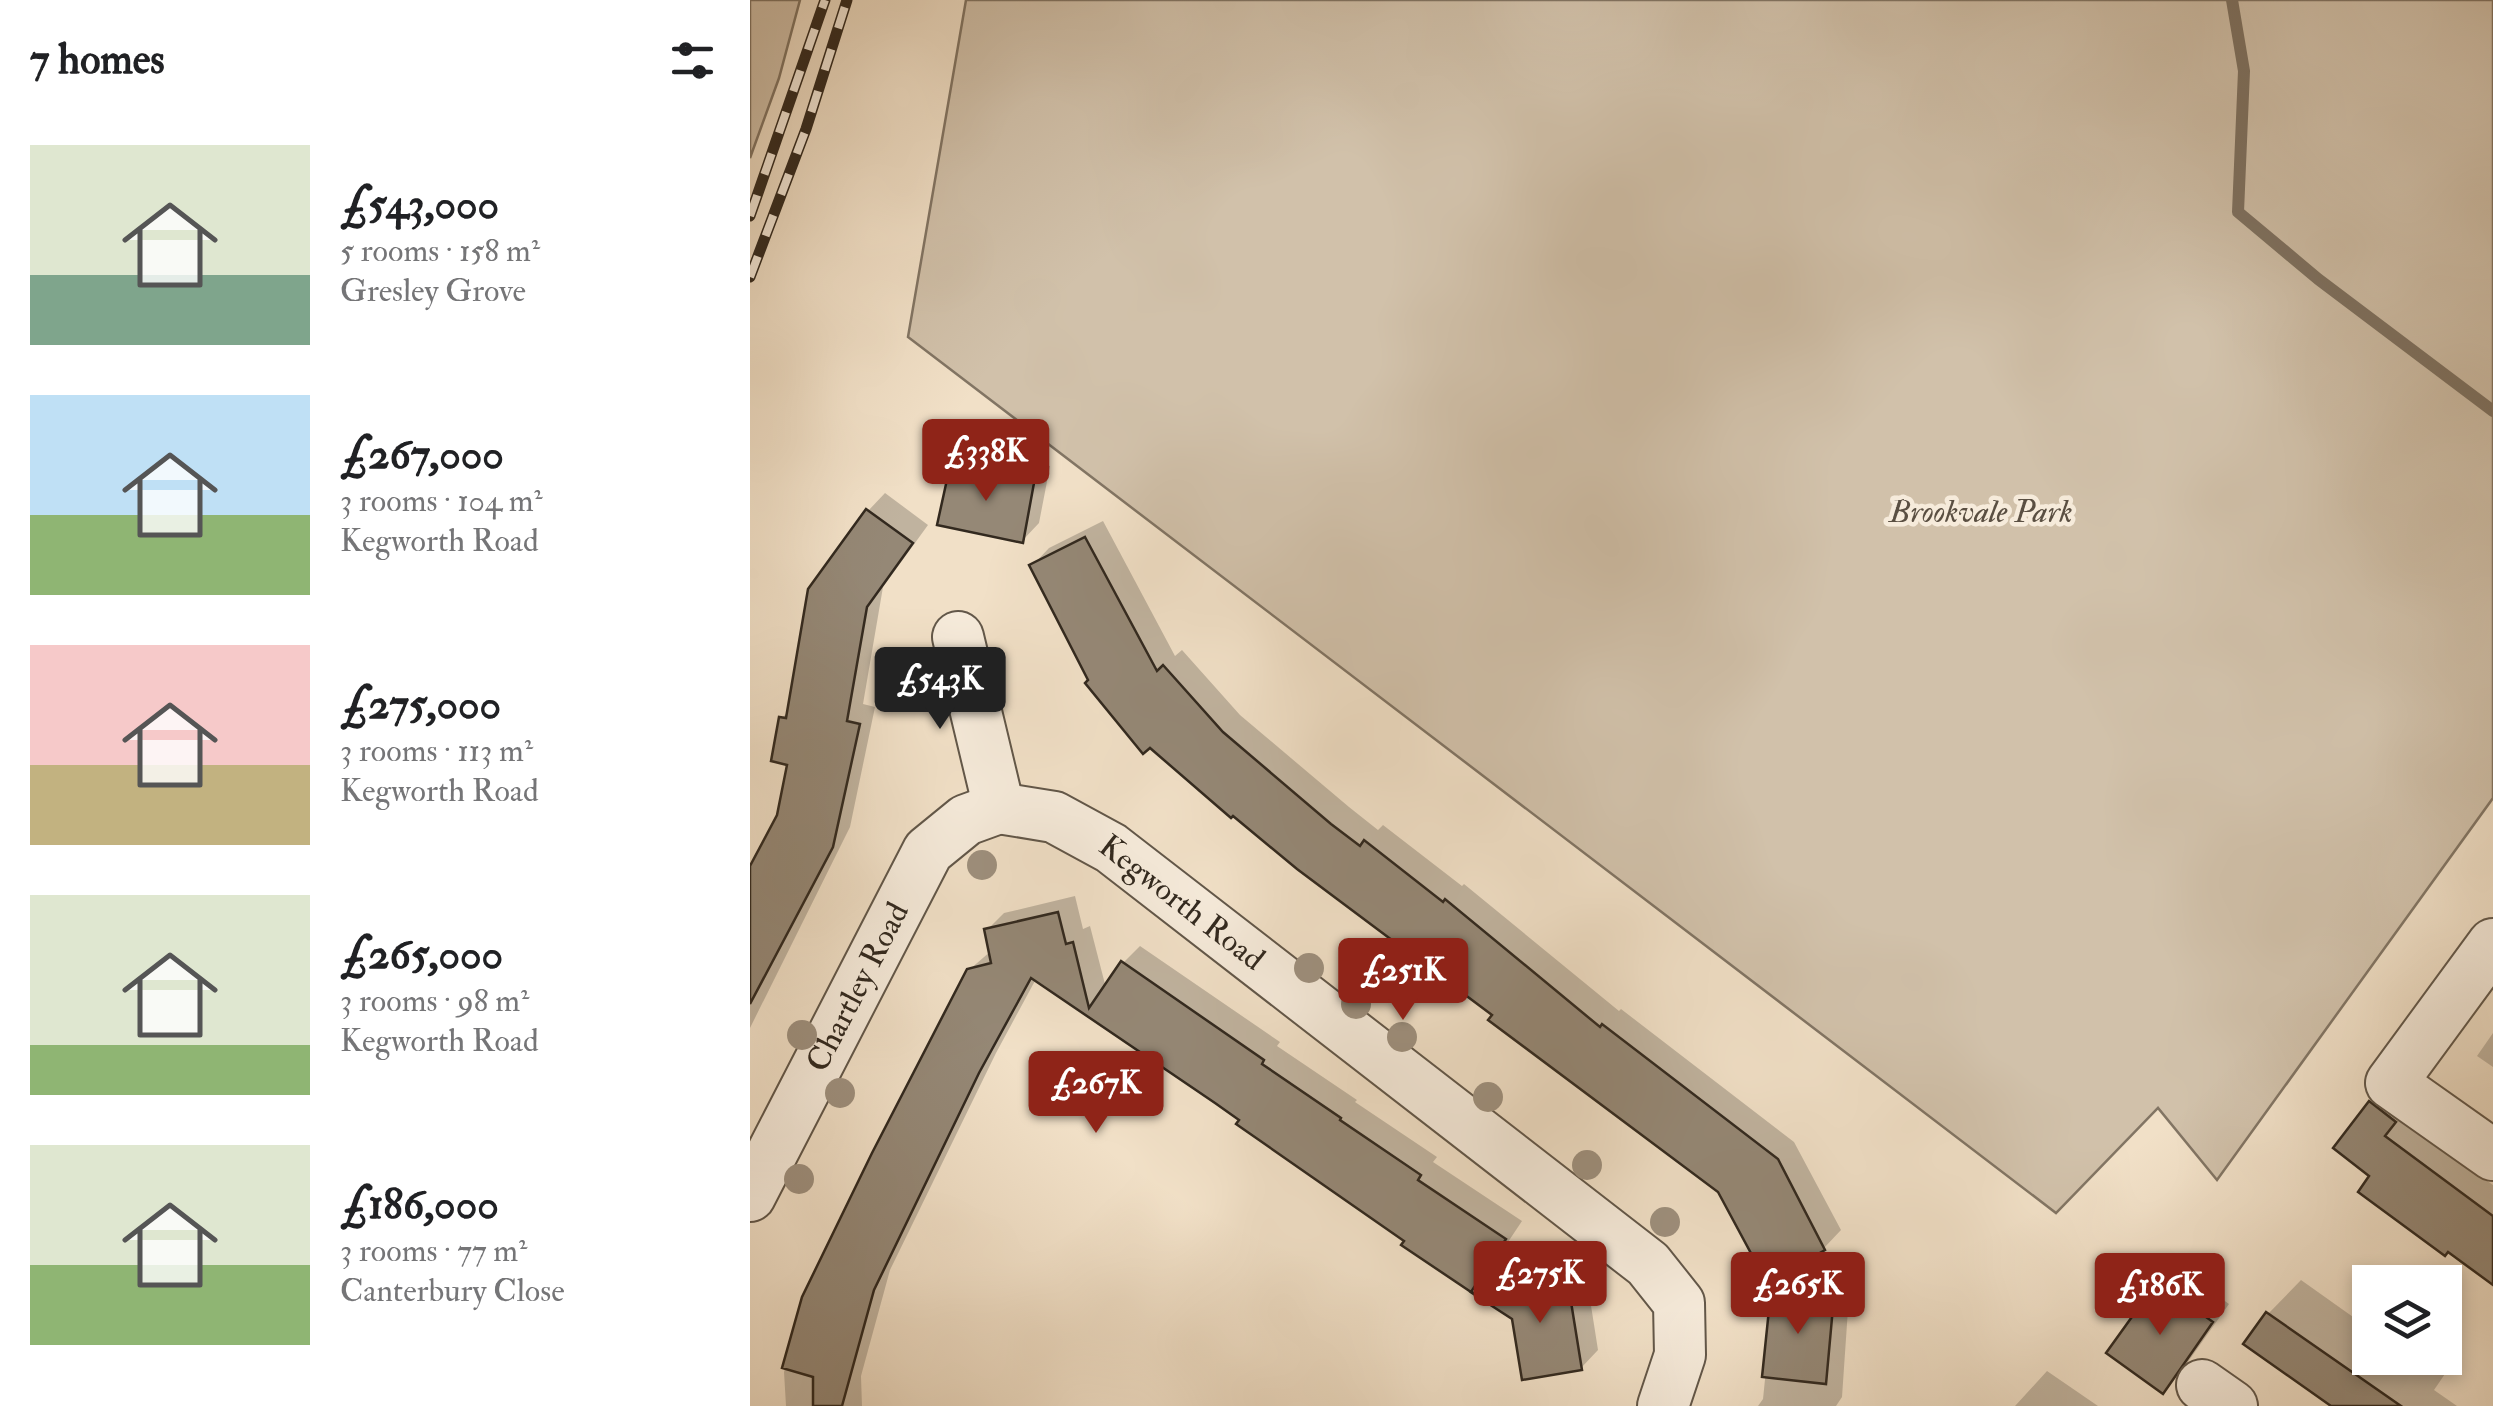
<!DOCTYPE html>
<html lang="en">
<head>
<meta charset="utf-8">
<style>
  :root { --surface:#fff; --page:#f6f6f6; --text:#202124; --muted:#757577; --accent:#8f2418 }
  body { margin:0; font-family:"IM FELL Double Pica",serif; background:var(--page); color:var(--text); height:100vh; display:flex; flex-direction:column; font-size:38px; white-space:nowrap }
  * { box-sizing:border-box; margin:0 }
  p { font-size:32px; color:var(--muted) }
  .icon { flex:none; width:55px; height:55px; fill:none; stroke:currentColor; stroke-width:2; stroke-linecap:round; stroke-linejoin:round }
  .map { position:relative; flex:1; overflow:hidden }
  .drawer { display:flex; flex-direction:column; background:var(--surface); width:750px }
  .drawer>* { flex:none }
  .fabs { position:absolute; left:1602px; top:1265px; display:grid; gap:20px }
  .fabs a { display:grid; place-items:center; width:110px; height:110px; border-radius:0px; background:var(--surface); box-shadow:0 5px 15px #0003; font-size:50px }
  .price { position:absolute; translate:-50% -85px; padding:0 22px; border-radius:10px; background:var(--accent); color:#fff; font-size:32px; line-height:65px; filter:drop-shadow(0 2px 5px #0008) }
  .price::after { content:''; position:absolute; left:50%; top:60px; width:30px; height:22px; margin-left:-15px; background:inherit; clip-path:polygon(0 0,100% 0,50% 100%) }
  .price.on { background:#222; color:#fff }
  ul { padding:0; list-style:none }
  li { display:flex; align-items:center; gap:30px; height:250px; padding:0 30px }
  li span { display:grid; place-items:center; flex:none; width:280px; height:200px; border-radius:0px; color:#555 }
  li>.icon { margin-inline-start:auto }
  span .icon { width:120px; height:120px; fill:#fffc; stroke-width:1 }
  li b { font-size:42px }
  h2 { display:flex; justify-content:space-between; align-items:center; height:120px; padding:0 30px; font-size:42px }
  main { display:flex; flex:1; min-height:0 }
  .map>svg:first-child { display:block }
  .green { fill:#d1c1aa; stroke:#827564; stroke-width:2.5 }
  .shadow { fill:#0003 }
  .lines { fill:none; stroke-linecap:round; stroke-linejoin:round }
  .stream { stroke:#7e7262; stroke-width:12 }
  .building { fill:#958876; stroke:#32291f; stroke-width:2.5 }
  .minor-casing { stroke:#625749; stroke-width:54 }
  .minor { stroke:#f6ebdb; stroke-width:50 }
  .rail-casing { stroke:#32291f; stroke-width:11 }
  .rail { stroke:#f6ebdb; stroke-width:8; stroke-dasharray:22; stroke-linecap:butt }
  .tree { fill:#9e907e }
  .labels { text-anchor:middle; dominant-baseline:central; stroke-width:9; stroke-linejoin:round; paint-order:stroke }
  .park-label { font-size:32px; font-style:italic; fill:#5a4f42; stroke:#f6ebdb }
  .street-label { font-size:32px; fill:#32291f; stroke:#f6ebdb }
</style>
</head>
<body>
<main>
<section class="drawer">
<h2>7 homes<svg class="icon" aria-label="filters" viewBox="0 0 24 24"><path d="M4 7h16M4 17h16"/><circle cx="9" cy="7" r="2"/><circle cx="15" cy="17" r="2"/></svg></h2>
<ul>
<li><span style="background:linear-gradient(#dfe7d0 65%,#7fa58c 0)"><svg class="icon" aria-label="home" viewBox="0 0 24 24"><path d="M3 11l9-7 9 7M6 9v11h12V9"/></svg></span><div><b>£543,000</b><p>5 rooms · 158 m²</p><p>Gresley Grove</p></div></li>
<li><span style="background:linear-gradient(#bfe0f5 60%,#8fb573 0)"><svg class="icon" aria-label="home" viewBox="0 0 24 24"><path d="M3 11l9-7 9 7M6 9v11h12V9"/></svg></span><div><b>£267,000</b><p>3 rooms · 104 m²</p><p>Kegworth Road</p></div></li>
<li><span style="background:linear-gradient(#f6c9c9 60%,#c2b280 0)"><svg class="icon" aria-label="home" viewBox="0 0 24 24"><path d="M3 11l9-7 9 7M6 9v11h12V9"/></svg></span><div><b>£275,000</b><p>3 rooms · 113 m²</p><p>Kegworth Road</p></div></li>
<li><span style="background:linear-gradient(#dfe7d0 75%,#8fb573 0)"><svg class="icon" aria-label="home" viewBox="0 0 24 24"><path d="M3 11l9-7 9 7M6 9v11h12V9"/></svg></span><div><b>£265,000</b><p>3 rooms · 98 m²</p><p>Kegworth Road</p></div></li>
<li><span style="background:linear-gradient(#dfe7d0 60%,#8fb573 0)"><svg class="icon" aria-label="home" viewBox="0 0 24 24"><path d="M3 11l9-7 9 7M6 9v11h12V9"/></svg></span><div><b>£186,000</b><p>3 rooms · 77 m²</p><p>Canterbury Close</p></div></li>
</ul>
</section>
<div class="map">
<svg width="1743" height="1406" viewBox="0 0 1743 1406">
  <rect width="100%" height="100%" fill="#f1e0c7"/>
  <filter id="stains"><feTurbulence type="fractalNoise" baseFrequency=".002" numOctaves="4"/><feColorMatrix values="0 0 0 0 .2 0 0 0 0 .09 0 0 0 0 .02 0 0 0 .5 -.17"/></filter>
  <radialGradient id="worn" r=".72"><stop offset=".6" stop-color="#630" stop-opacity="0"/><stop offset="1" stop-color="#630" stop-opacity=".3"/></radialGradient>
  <!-- green -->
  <path class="green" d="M0,0H50L29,78L0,158Z
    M216,0H1743V798L1467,1180L1408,1108L1306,1213L158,337Z"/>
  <!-- shadow -->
  <path class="shadow" d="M219,450L300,466L289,523L272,541L202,467Z
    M135,493L178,525L133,587L113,704L125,707L100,827L0,1028V873L29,816L40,763L32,718L40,710L118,511Z
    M353,521L425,656L432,650L490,715L599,807L628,830L633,825L712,886L714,884L869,1011L871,1009L1044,1142L1091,1230L1074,1248L1018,1279L970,1190L746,1014L341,680L282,566L299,548Z
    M325,896L333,929L340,926L356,988L373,963L390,946L530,1042L527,1046L607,1100L605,1102L687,1157L683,1162L772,1221L738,1272L721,1289L492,1120L286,979L246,1053L140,1270L111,1376L112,1406H36L34,1372L54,1298L219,970L241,951L237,930L254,913Z
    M1743,1033V1067L1727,1056Z
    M1638,1085L1650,1118L1743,1185V1282L1586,1147Z
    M834,1261L848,1350L831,1368L726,1292L742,1276Z
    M1426,1266L1479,1304L1430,1373L1413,1390L1409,1283Z
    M1041,1273L1100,1280L1092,1397L1086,1406H1008L1013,1399L1024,1291Z
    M1551,1280L1620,1329V1358H1661L1666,1360L1678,1358L1697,1371L1684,1390L1707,1406H1584L1518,1314Z
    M1297,1371L1348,1406H1265Z"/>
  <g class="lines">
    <!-- stream -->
    <path class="stream" d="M1482,0L1494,71L1488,212L1568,279L1743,411"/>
  </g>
  <!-- building -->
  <path class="building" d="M200,466L284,483L273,543L187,525Z
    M116,509L163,543L117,607L97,721L110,724L83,847L0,1004V866L27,815L37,765L21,761L29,717L36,718L58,589Z
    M335,537L407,671L413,665L473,732L581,824L610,846L614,840L693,902L695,899L850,1027L852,1024L1028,1159L1075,1250L1017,1283L968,1192L738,1020L742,1015L547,869L483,816L481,818L400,748L393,754L335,683L338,680L279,565Z
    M308,912L316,944L323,942L339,1008L371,961L514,1060L512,1064L591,1118L590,1120L671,1175L668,1180L756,1239L721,1292L651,1245L654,1241L486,1124L489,1120L465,1103L281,978L229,1073L124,1290L92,1406H63V1377L32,1368L52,1297L122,1153L217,969L241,963L234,929Z
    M1619,1101L1646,1122L1635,1136L1743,1216V1285L1698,1252L1695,1256L1608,1192L1619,1176L1583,1148Z
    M817,1277L832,1370L772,1380L762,1319L722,1293Z
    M1407,1282L1463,1322L1413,1394L1356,1353Z
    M1021,1290L1084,1296L1076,1384L1012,1377Z
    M1516,1312L1651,1406H1581L1493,1344Z"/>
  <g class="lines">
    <!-- minor casing -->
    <g class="minor-casing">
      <g id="minor">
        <path d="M208,637L249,808"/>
        <path id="s1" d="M249,808L304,817L361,848L898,1264L929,1303L930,1355L913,1406"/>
        <path d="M1743,944L1641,1083L1743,1155"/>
        <path id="s2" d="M0,1196L178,851L216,820L249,808"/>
        <path d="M1452,1385L1482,1406"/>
      </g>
    </g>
    <!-- minor -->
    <use href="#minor" class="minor"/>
    <!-- rail casing -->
    <g class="rail-casing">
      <path id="rail" d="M0,216L75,0
        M0,277L56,129L97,0"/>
    </g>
    <!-- rail -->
    <use href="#rail" class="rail"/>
  </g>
  <!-- trees -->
  <g class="tree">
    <circle cx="232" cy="865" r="15"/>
    <circle cx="559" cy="968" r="15"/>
    <circle cx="606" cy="1004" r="15"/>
    <circle cx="52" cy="1035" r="15"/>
    <circle cx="652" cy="1037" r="15"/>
    <circle cx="90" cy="1093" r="15"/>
    <circle cx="738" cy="1097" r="15"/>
    <circle cx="837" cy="1165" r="15"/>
    <circle cx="49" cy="1179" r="15"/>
    <circle cx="915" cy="1222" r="15"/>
  </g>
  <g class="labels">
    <!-- park labels -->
    <g class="park-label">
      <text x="1231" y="512">Brookvale Park</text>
    </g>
    <!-- street labels -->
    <g class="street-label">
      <text stroke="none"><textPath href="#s1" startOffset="210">Kegworth Road</textPath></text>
      <text stroke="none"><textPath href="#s2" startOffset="235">Chartley Road</textPath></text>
    </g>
  </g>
  <rect width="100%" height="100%" filter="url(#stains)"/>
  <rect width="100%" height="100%" fill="url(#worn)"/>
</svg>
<div class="fabs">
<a><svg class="icon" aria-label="layers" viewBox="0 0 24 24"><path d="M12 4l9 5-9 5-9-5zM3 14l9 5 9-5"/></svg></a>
</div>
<b class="price" style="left:236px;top:504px">£338K</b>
<b class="price on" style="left:190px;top:732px">£543K</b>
<b class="price" style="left:653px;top:1023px">£251K</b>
<b class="price" style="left:346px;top:1136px">£267K</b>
<b class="price" style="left:790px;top:1326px">£275K</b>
<b class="price" style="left:1048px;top:1337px">£265K</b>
<b class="price" style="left:1410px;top:1338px">£186K</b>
</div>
</main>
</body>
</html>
